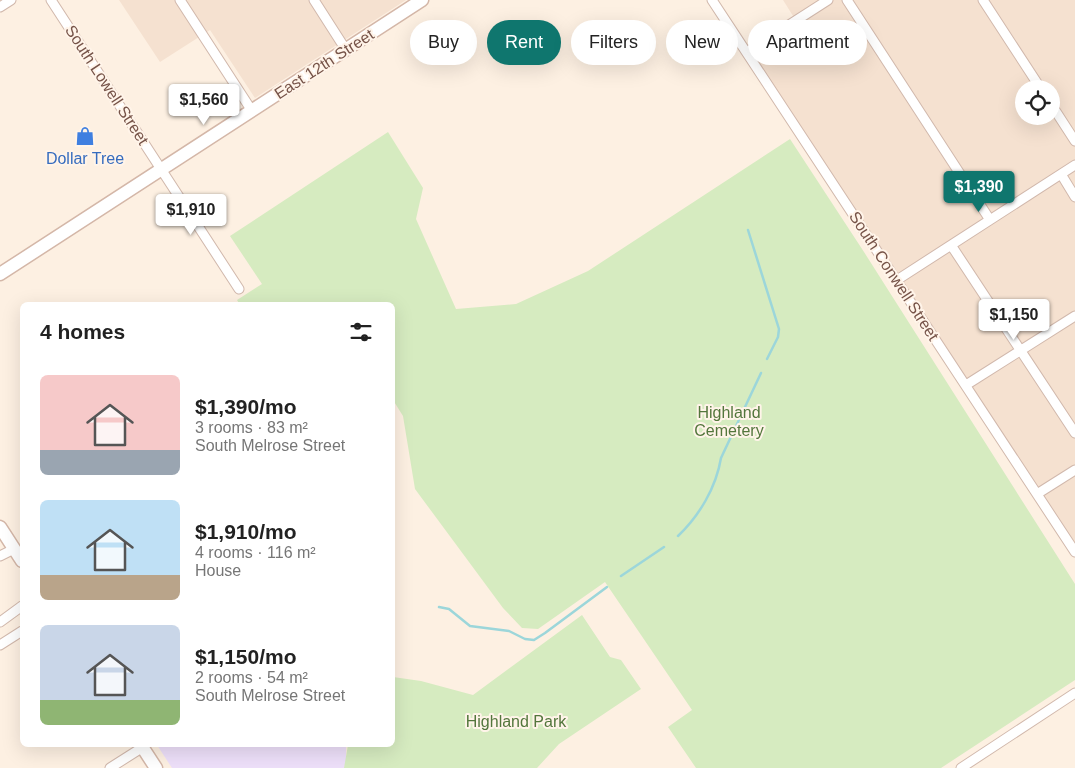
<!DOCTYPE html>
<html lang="en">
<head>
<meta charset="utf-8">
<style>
  :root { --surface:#fff; --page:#f2f2f2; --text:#222; --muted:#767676; --accent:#0f766e }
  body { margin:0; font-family:Helvetica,sans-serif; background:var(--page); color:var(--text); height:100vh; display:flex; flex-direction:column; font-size:19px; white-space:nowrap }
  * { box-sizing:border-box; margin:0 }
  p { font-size:16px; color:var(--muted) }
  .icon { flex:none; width:28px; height:28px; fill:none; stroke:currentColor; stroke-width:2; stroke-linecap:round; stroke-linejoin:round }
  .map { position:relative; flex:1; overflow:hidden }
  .side { position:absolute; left:20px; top:302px; width:375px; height:445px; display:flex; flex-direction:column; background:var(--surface); border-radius:8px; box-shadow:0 5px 20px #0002 }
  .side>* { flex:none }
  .guide { position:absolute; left:410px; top:20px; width:475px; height:45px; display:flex; gap:10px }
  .controls { position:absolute; left:1015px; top:80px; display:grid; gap:10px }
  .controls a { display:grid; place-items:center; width:45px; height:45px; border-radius:50%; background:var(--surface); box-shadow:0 5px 20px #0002; font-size:25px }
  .price { position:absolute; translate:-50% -42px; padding:0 11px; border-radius:5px; background:#fff; color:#222; font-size:16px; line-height:32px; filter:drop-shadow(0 1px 2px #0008) }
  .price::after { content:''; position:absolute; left:50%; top:30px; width:15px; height:11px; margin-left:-8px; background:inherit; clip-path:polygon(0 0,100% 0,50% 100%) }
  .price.selected { background:var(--accent); color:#fff }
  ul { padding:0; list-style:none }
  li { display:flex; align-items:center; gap:15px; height:125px; padding:0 20px }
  li span { display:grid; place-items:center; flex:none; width:140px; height:100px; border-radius:8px; color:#555 }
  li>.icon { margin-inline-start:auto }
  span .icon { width:60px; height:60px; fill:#fffc; stroke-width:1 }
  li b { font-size:21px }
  h2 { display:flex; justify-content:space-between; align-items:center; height:60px; padding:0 20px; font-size:21px }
  .pill { padding:0 18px; border-radius:22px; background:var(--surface); box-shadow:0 5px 20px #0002; font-size:18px; line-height:45px }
  .pill.selected { background:var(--accent); color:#fff }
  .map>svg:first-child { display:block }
  .residential { fill:#f5e1d0; fill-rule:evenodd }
  .education { fill:#eddff9 }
  .green { fill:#d6ebc0 }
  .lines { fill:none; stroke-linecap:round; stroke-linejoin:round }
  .stream { stroke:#9cd6da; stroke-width:2.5 }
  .street-casing { stroke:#d1b8ac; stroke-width:11 }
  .secondary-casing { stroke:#d4b7a8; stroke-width:15 }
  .street { stroke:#fff; stroke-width:9 }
  .secondary { stroke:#fff; stroke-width:12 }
  .labels { text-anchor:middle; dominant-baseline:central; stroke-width:4; stroke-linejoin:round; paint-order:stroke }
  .street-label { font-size:16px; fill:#765348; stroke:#fff4e9 }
  .shop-label { font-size:16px; fill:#366cbe; stroke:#fff4e9 }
  .park-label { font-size:16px; fill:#53763c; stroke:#fff4e9 }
</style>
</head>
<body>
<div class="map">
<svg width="1075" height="768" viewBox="0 0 1075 768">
  <rect width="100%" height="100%" fill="#fdf0e2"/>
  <!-- residential -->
  <path class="residential" d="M119,0H406L255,98L210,30L160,62Z
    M783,0H1075V556L754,56L800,27ZM1024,89H1051V116H1024Z"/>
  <!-- education -->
  <path class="education" d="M157,745H346V768H172Z"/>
  <!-- green -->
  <path class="green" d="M388,132L423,188L416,219L456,309L516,304L588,271L790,139L864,252L1075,584V680L941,768H696L668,727L692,710L605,582L538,629L522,628L503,608L415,489L403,416L393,400L392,305H240L237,300L262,284L230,236Z
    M582,615L610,657L621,660L641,689L559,744L537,768H344L348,745H392L393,677L421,681L473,695Z"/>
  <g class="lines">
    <!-- stream -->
    <path class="stream" d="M748,230L779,329L778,337L767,359
      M678,536C699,516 716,488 721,458L761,373
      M621,576L664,547
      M439,607L449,609L470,626L509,631L525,639L534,640L545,633L607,587"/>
    <!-- street casing -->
    <g class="street-casing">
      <path id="street" d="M51,0L239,289
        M180,0L252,111
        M314,0L346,50
        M712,0L1075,552
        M847,0L990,220
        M983,0L1041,89
        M0,7L11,0
        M747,52L828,0
        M1051,104L1075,141
        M1061,174L1075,197
        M951,245L1075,433
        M897,280L1075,165
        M966,385L1075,316
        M1037,494L1075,470
        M0,556L14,549
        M0,622L22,606
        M0,645L22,631
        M110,768L143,747
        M961,768L1075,693"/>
    </g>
    <!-- secondary casing -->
    <g class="secondary-casing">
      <path id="secondary" d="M0,274L422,0
        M0,527L22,561
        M141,745L156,768"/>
    </g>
    <!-- street -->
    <use href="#street" class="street"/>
    <!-- secondary -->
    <use href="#secondary" class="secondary"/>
  </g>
  <!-- icons -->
  <defs>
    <g id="shop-bare" transform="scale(1.5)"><path d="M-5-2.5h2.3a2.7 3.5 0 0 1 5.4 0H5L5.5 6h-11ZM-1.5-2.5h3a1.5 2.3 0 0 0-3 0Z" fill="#3f7fe0" stroke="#fff4e9" stroke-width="2.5" paint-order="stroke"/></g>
  </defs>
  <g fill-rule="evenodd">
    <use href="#shop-bare" x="85" y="136"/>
  </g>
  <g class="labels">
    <!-- street labels -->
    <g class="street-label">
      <text transform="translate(324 64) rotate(-33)">East 12th Street</text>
      <text transform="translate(107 85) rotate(57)">South Lowell Street</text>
      <text transform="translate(894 276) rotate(57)">South Conwell Street</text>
    </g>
    <!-- shop labels -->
    <g class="shop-label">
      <text x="85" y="158">Dollar Tree</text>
    </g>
    <!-- park labels -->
    <g class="park-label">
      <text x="729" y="412">Highland<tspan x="729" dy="18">Cemetery</tspan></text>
      <text x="516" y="721">Highland Park</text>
    </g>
  </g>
</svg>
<div class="controls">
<a><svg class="icon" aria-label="locate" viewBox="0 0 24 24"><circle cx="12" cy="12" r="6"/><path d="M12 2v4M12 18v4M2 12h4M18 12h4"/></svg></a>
</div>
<b class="price" style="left:204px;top:126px">$1,560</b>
<b class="price selected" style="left:979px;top:213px">$1,390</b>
<b class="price" style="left:191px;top:236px">$1,910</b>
<b class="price" style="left:1014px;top:341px">$1,150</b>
<div class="guide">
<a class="pill">Buy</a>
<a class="pill selected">Rent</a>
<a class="pill">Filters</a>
<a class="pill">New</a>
<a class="pill">Apartment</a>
</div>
<section class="side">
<h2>4 homes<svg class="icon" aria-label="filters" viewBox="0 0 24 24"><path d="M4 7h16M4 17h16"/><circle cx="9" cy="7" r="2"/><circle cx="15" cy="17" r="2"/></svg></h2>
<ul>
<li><span style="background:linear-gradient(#f6c9c9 75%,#9aa5b1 0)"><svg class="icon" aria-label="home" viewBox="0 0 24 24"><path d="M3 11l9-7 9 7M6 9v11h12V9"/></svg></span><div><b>$1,390/mo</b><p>3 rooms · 83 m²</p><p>South Melrose Street</p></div></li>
<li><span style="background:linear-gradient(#bfe0f5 75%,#b9a48a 0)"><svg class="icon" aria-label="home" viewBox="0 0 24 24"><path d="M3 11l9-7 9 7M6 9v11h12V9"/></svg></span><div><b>$1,910/mo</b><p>4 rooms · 116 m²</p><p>House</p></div></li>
<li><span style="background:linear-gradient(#c9d6e8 75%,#8fb573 0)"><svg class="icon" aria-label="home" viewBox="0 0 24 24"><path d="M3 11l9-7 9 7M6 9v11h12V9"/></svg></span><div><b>$1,150/mo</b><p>2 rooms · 54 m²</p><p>South Melrose Street</p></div></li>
</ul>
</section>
</div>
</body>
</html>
